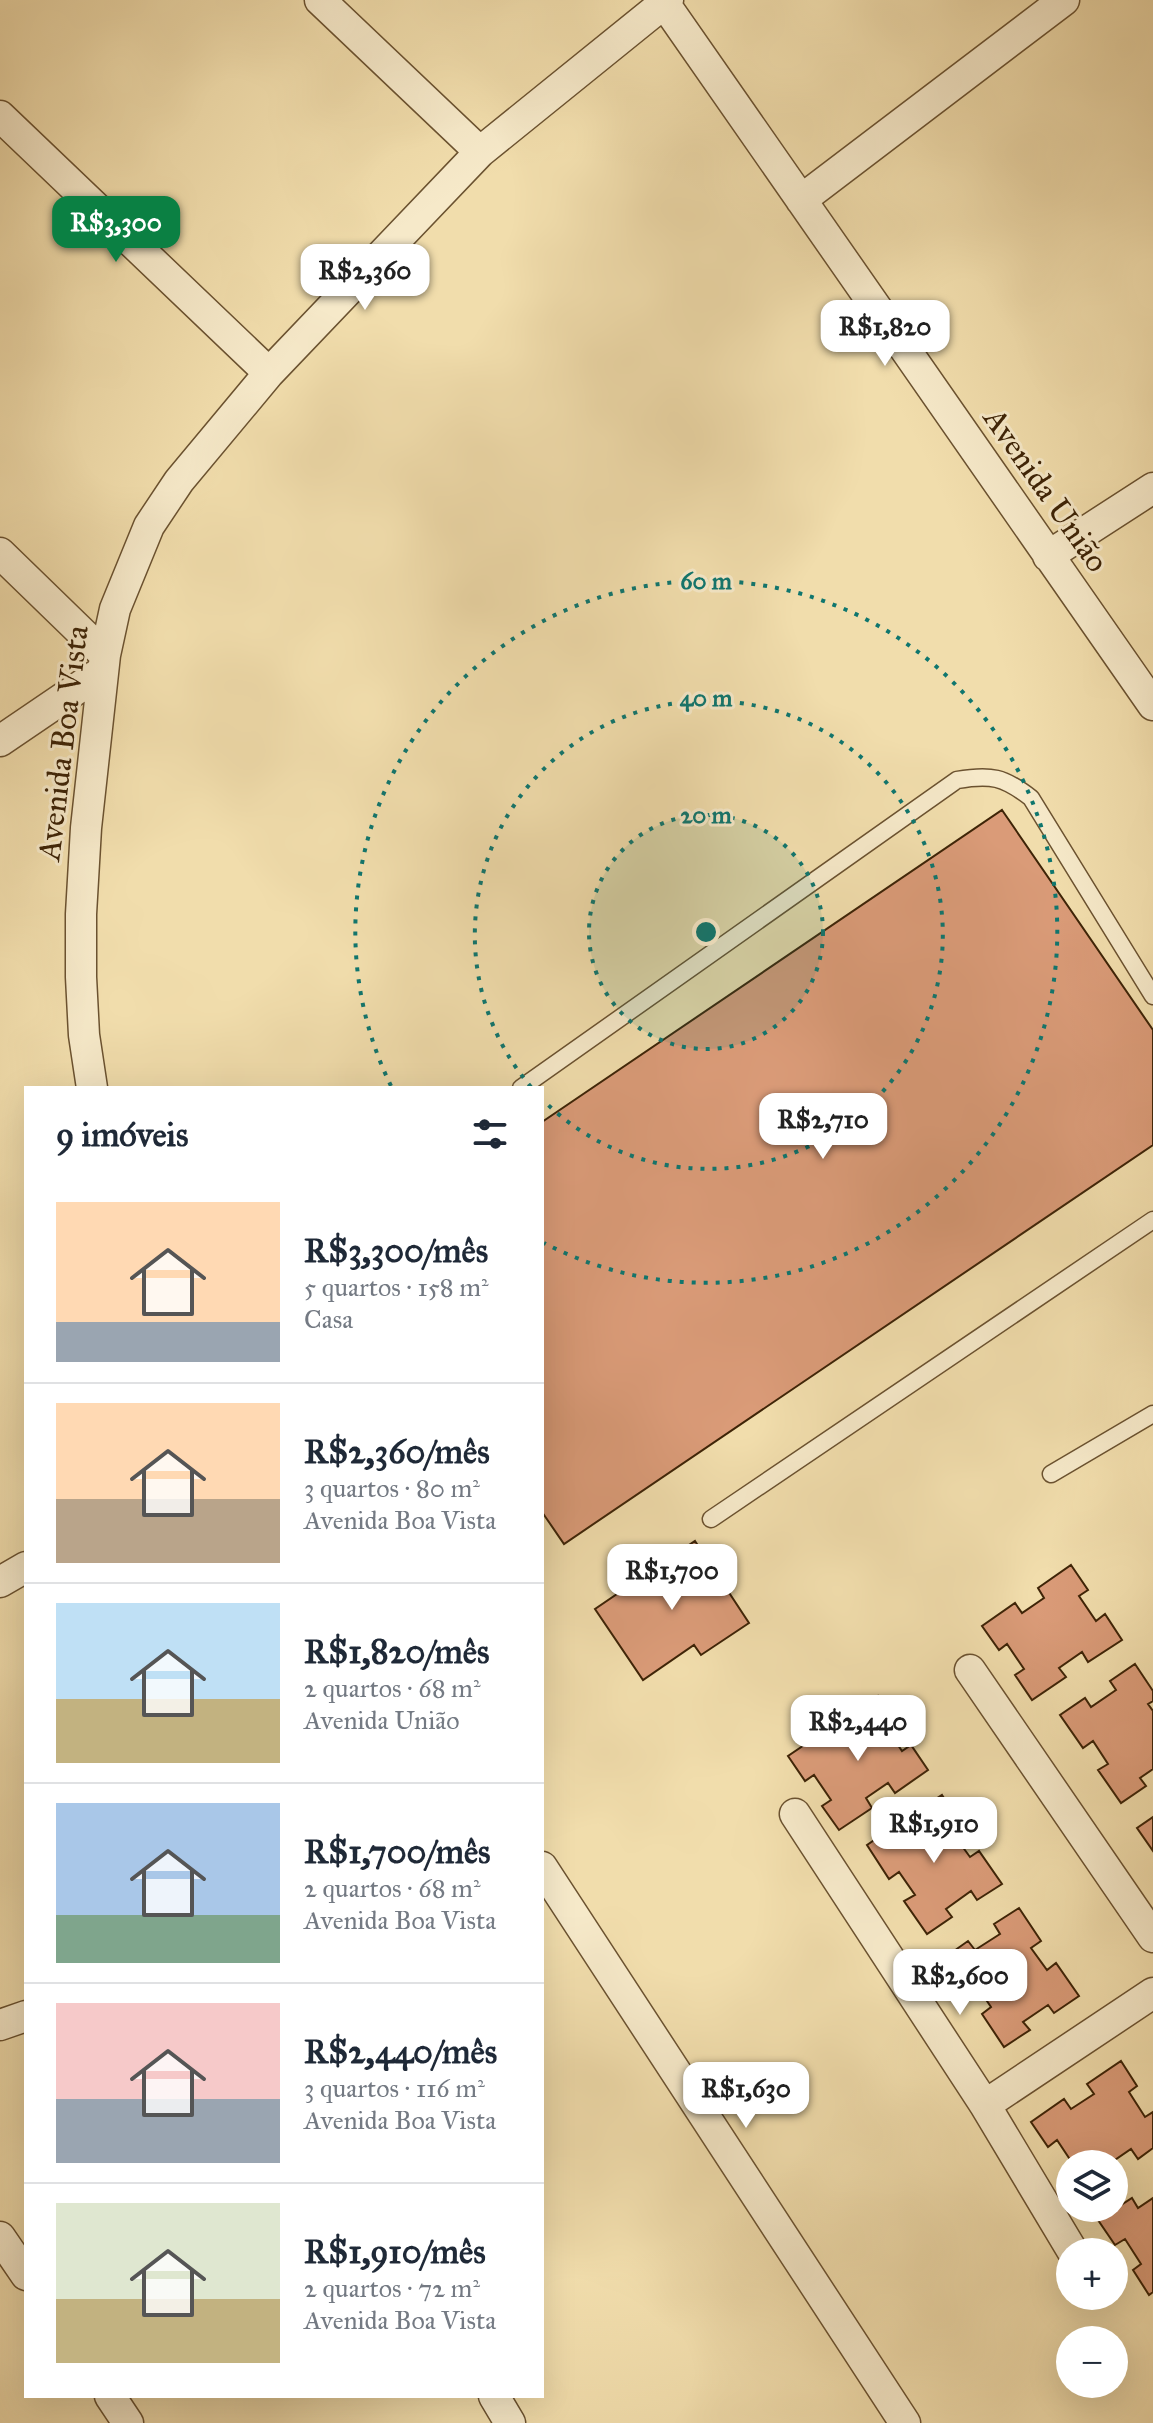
<!DOCTYPE html>
<html lang="pt">
<head>
<meta charset="utf-8">
<style>
  :root { --surface:#fff; --page:#f6f6f7; --text:#1f2937; --muted:#747a83; --line:#e0e1e3; --accent:#0b8043 }
  body { margin:0; font-family:"IM FELL Great Primer",serif; background:var(--page); color:var(--text); height:100vh; display:flex; flex-direction:column; font-size:30px; white-space:nowrap }
  * { box-sizing:border-box; margin:0 }
  p { font-size:26px; color:var(--muted) }
  .icon { flex:none; width:44px; height:44px; fill:none; stroke:currentColor; stroke-width:2; stroke-linecap:round; stroke-linejoin:round }
  .map { position:relative; flex:1; overflow:hidden }
  .panel { position:absolute; left:24px; top:1086px; width:520px; height:1312px; display:flex; flex-direction:column; background:var(--surface); border-radius:0px; box-shadow:0 8px 32px #0002 }
  .panel>* { flex:none }
  .fabs { position:absolute; left:1056px; top:2150px; display:grid; gap:16px }
  .fabs a { display:grid; place-items:center; width:72px; height:72px; border-radius:50%; background:var(--surface); box-shadow:0 8px 32px #0002; font-size:40px }
  .price { position:absolute; translate:-50% -68px; padding:0 18px; border-radius:16px; background:#fff; color:#222; font-size:26px; line-height:52px; filter:drop-shadow(0 2px 4px #0008) }
  .price::after { content:''; position:absolute; left:50%; top:48px; width:24px; height:18px; margin-left:-12px; background:inherit; clip-path:polygon(0 0,100% 0,50% 100%) }
  .price.active { background:var(--accent); color:#fff }
  ul { padding:0; list-style:none }
  li { display:flex; align-items:center; gap:24px; height:200px; padding:0 32px }
  li+li { border-top:2px solid var(--line) }
  li span { display:grid; place-items:center; flex:none; width:224px; height:160px; border-radius:0px; color:#555 }
  li>.icon { margin-inline-start:auto }
  span .icon { width:96px; height:96px; fill:#fffc; stroke-width:1 }
  li b { font-size:34px }
  h2 { display:flex; justify-content:space-between; align-items:center; height:96px; padding:0 32px; font-size:34px }
  .map>svg:first-child { display:block }
  .building { fill:#da9b78; stroke:#3e2407; stroke-width:2 }
  .lines { fill:none; stroke-linecap:round; stroke-linejoin:round }
  .service-casing { stroke:#6b5230; stroke-width:19 }
  .minor-casing { stroke:#6b5230; stroke-width:33 }
  .service { stroke:#f6e9c9; stroke-width:16 }
  .minor { stroke:#f6e9c9; stroke-width:30 }
  .ring { fill:none; stroke:#0f766e; stroke-width:4; stroke-dasharray:4 8 }
  .labels { text-anchor:middle; dominant-baseline:central; stroke-width:6; stroke-linejoin:round; paint-order:stroke }
  .street-label { font-size:32px; fill:#3e2407; stroke:#f6e9c9 }
  .centre { fill:#0f766e; stroke:#f6e9c9; stroke-width:4 }
  .ring-label { font-size:24px; text-anchor:middle; font-weight:bold; fill:#0f766e; stroke:#f6e9c9; stroke-width:6; stroke-linejoin:round; paint-order:stroke }
</style>
</head>
<body>
<div class="map">
<svg width="1153" height="2423" viewBox="0 0 1153 2423">
  <rect width="100%" height="100%" fill="#f1ddac"/>
  <filter id="stains"><feTurbulence type="fractalNoise" baseFrequency=".0025" numOctaves="4"/><feColorMatrix values="0 0 0 0 .2 0 0 0 0 .09 0 0 0 0 .02 0 0 0 .5 -.17"/></filter>
  <radialGradient id="worn" r=".72"><stop offset=".6" stop-color="#630" stop-opacity="0"/><stop offset="1" stop-color="#630" stop-opacity=".3"/></radialGradient>
  <!-- building -->
  <path class="building" d="M1002,810L1153,1030V1145L564,1544L542,1512V1122Z
    M695,1541L749,1623L701,1655L694,1645L643,1680L595,1609Z
    M1071,1565L1088,1590L1079,1596L1096,1621L1105,1614L1122,1640L1088,1662L1082,1652L1059,1668L1066,1677L1032,1700L1015,1675L1024,1669L1007,1644L999,1650L982,1626L1015,1603L1022,1613L1044,1598L1038,1588Z
    M1135,1664L1153,1691V1701L1148,1704L1153,1711V1769L1140,1778L1146,1786L1121,1803L1098,1770L1108,1764L1093,1741L1083,1748L1060,1715L1085,1698L1091,1707L1116,1690L1110,1681Z
    M878,1696L894,1721L886,1727L902,1751L911,1745L928,1770L895,1793L888,1783L866,1798L872,1808L839,1830L822,1806L831,1800L814,1775L805,1781L788,1756L822,1733L828,1744L851,1728L844,1718Z
    M942,1795L964,1828L954,1835L970,1857L979,1851L1002,1884L977,1900L971,1891L946,1909L952,1917L927,1934L904,1901L915,1895L899,1872L889,1879L867,1845L892,1828L898,1838L923,1821L916,1812Z
    M1153,1817V1851L1137,1828Z
    M1019,1908L1041,1941L1031,1948L1047,1970L1056,1963L1079,1996L1054,2013L1048,2005L1023,2022L1030,2030L1004,2047L982,2014L991,2007L976,1985L966,1992L944,1958L968,1941L975,1950L1000,1934L994,1924Z
    M1121,2061L1137,2086L1129,2092L1145,2117L1153,2112V2148L1138,2159L1131,2149L1109,2164H1073L1057,2140L1048,2147L1031,2122L1064,2099L1071,2109L1094,2094L1087,2084Z
    M1132,2198L1138,2208L1153,2198V2292L1149,2295L1133,2270L1141,2264L1125,2239L1115,2245L1098,2220Z"/>
  <g class="lines">
    <!-- service casing -->
    <g class="service-casing">
      <path id="service" d="M521,1088L957,780C991,774 1004,777 1031,798L1153,996
        M1051,1474L1153,1414
        M711,1519L1153,1220"/>
    </g>
    <!-- minor casing -->
    <g class="minor-casing">
      <path id="minor" d="M320,0L480,152
        M662,0L1153,705
        M0,116L269,373
        M801,200L1064,0
        M0,553L105,655
        M1048,556L1153,488
        M0,741L103,671
        M92,1088L84,1035L81,977V914L86,828L105,655L115,609L149,526L179,481L269,373L480,152L668,0
        M0,1582L26,1567
        M970,1670L1153,1937
        M795,1814L985,2105L1073,2252
        M542,1867L905,2423
        M0,2025L26,2016
        M985,2105L1153,1993
        M0,2237L26,2275
        M110,2396L128,2423
        M494,2396L510,2423"/>
    </g>
    <!-- service -->
    <use href="#service" class="service"/>
    <!-- minor -->
    <use href="#minor" class="minor"/>
  </g>
  <!-- distance rings -->
  <circle cx="706" cy="932" r="117" fill="#0f766e" fill-opacity=".12"/>
  <g class="ring">
    <circle cx="706" cy="932" r="117"/>
    <path d="M531 1087A234 234 0 1 1 543 1100"/>
    <path d="M391 1086A351 351 0 1 1 544 1243"/>
  </g>
  <g class="labels">
    <!-- street labels -->
    <g class="street-label">
      <text transform="translate(1046 490) rotate(55)">Avenida União</text>
      <text transform="translate(63 743) rotate(-83)">Avenida Boa Vista</text>
    </g>
  </g>
  <circle cx="706" cy="932" r="12" class="centre"/>
  <g class="ring-label">
    <text x="706" y="589">60 m</text>
    <text x="706" y="706">40 m</text>
    <text x="706" y="823">20 m</text>
  </g>
  <rect width="100%" height="100%" filter="url(#stains)"/>
  <rect width="100%" height="100%" fill="url(#worn)"/>
</svg>
<div class="fabs">
<a><svg class="icon" aria-label="layers" viewBox="0 0 24 24"><path d="M12 4l9 5-9 5-9-5zM3 14l9 5 9-5"/></svg></a>
<a>+</a>
<a>−</a>
</div>
<b class="price active" style="left:116px;top:264px">R$3,300</b>
<b class="price" style="left:365px;top:312px">R$2,360</b>
<b class="price" style="left:885px;top:368px">R$1,820</b>
<b class="price" style="left:823px;top:1161px">R$2,710</b>
<b class="price" style="left:672px;top:1612px">R$1,700</b>
<b class="price" style="left:858px;top:1763px">R$2,440</b>
<b class="price" style="left:934px;top:1865px">R$1,910</b>
<b class="price" style="left:960px;top:2017px">R$2,600</b>
<b class="price" style="left:746px;top:2130px">R$1,630</b>
<section class="panel">
<h2>9 imóveis<svg class="icon" aria-label="filters" viewBox="0 0 24 24"><path d="M4 7h16M4 17h16"/><circle cx="9" cy="7" r="2"/><circle cx="15" cy="17" r="2"/></svg></h2>
<ul>
<li><span style="background:linear-gradient(#ffd9b3 75%,#9aa5b1 0)"><svg class="icon" aria-label="home" viewBox="0 0 24 24"><path d="M3 11l9-7 9 7M6 9v11h12V9"/></svg></span><div><b>R$3,300/mês</b><p>5 quartos · 158 m²</p><p>Casa</p></div></li>
<li><span style="background:linear-gradient(#ffd9b3 60%,#b9a48a 0)"><svg class="icon" aria-label="home" viewBox="0 0 24 24"><path d="M3 11l9-7 9 7M6 9v11h12V9"/></svg></span><div><b>R$2,360/mês</b><p>3 quartos · 80 m²</p><p>Avenida Boa Vista</p></div></li>
<li><span style="background:linear-gradient(#bfe0f5 60%,#c2b280 0)"><svg class="icon" aria-label="home" viewBox="0 0 24 24"><path d="M3 11l9-7 9 7M6 9v11h12V9"/></svg></span><div><b>R$1,820/mês</b><p>2 quartos · 68 m²</p><p>Avenida União</p></div></li>
<li><span style="background:linear-gradient(#a9c7e8 70%,#7fa58c 0)"><svg class="icon" aria-label="home" viewBox="0 0 24 24"><path d="M3 11l9-7 9 7M6 9v11h12V9"/></svg></span><div><b>R$1,700/mês</b><p>2 quartos · 68 m²</p><p>Avenida Boa Vista</p></div></li>
<li><span style="background:linear-gradient(#f6c9c9 60%,#9aa5b1 0)"><svg class="icon" aria-label="home" viewBox="0 0 24 24"><path d="M3 11l9-7 9 7M6 9v11h12V9"/></svg></span><div><b>R$2,440/mês</b><p>3 quartos · 116 m²</p><p>Avenida Boa Vista</p></div></li>
<li><span style="background:linear-gradient(#dfe7d0 60%,#c2b280 0)"><svg class="icon" aria-label="home" viewBox="0 0 24 24"><path d="M3 11l9-7 9 7M6 9v11h12V9"/></svg></span><div><b>R$1,910/mês</b><p>2 quartos · 72 m²</p><p>Avenida Boa Vista</p></div></li>
</ul>
</section>
</div>
</body>
</html>
